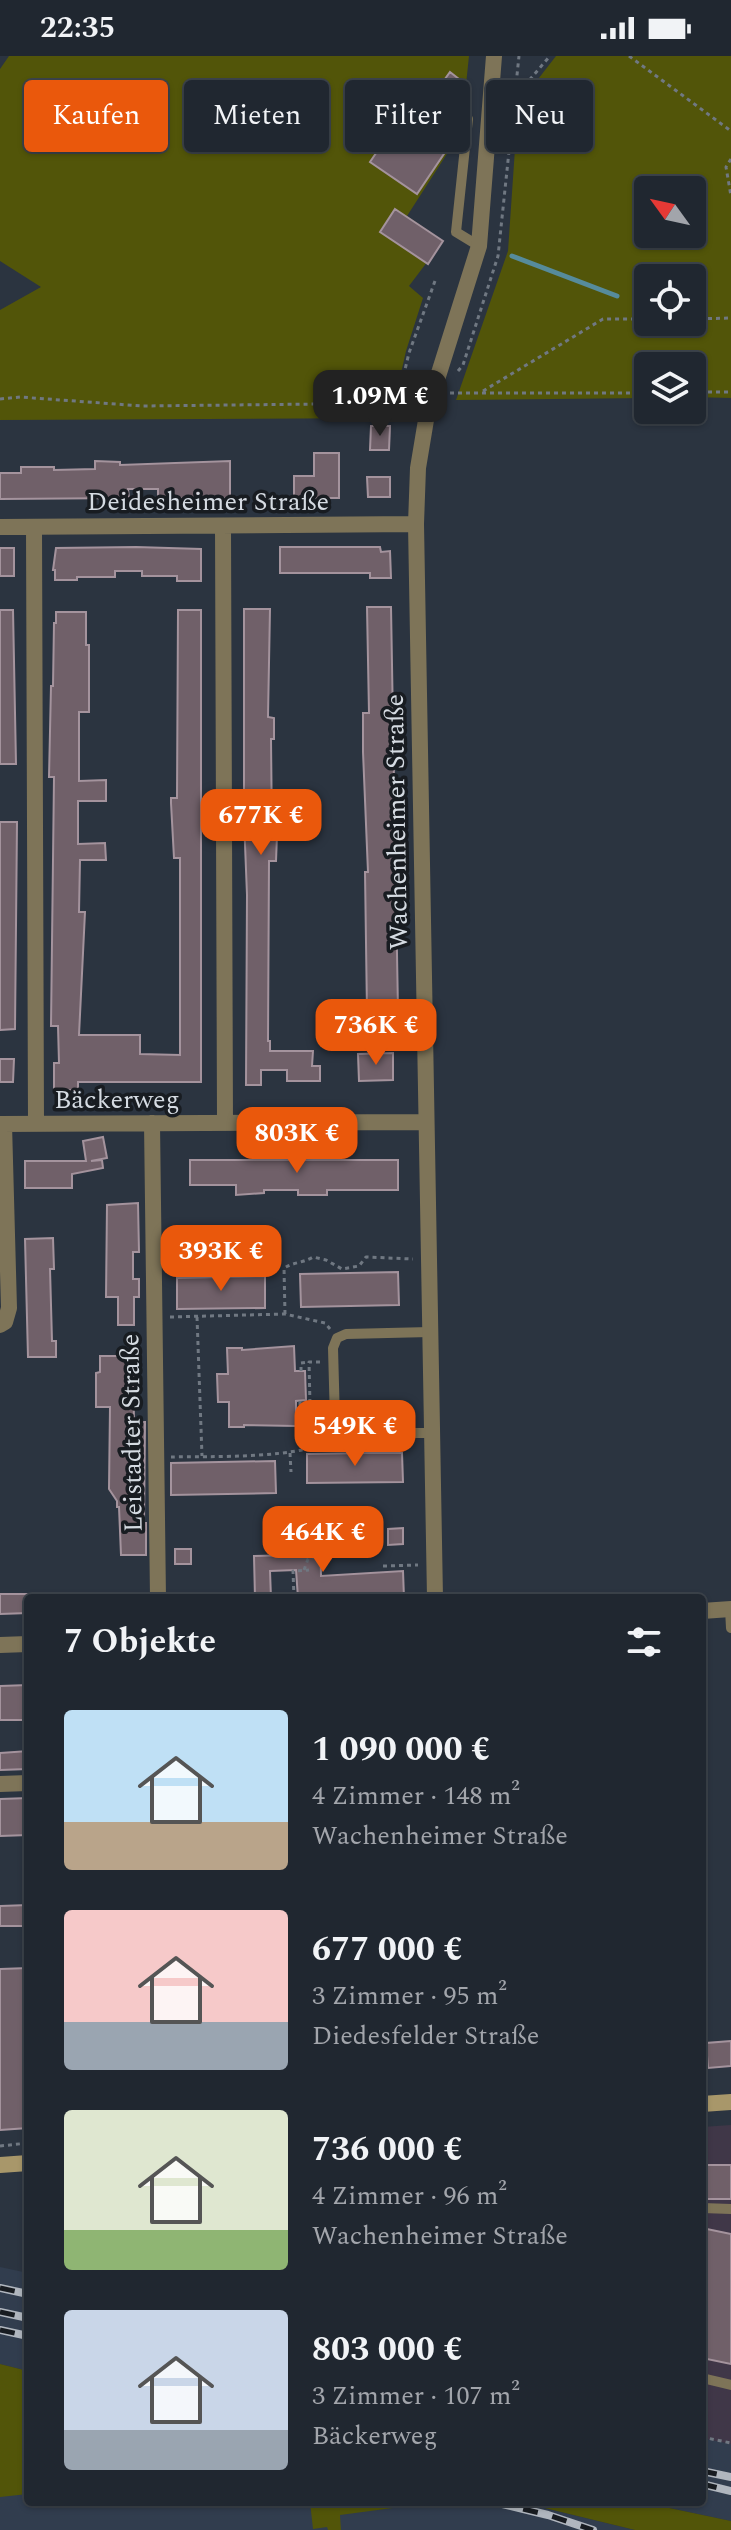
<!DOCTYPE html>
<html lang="de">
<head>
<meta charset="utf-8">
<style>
  :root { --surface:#202730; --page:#2d333c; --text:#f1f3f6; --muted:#a2a5ab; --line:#3d444c; --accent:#ea580c }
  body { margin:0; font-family:Spectral,serif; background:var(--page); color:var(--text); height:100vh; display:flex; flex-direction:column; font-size:30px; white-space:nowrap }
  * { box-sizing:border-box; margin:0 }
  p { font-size:26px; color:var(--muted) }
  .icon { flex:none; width:44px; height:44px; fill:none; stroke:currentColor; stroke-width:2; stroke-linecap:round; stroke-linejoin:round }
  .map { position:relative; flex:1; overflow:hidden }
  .panel { position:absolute; left:24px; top:1538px; width:682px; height:912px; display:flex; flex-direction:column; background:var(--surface); border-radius:8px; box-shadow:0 2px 6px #0004,0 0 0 2px var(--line) }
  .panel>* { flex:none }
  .banner { position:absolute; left:24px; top:24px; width:684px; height:72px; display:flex; gap:16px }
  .needle { width:52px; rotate:303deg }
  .fabs { position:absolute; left:634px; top:120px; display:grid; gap:16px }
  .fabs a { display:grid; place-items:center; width:72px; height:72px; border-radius:8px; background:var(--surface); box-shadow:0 2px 6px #0004,0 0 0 2px var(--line); font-size:40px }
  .price { position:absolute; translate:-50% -68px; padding:0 18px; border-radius:16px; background:var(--accent); color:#fff; font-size:26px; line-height:52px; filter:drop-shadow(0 2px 4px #0008) }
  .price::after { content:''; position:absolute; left:50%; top:48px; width:24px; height:18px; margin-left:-12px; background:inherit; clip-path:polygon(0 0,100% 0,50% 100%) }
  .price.selected { background:#222; color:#fff }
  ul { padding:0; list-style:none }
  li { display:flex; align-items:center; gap:24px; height:200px; padding:0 40px }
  li span { display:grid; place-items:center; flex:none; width:224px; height:160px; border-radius:8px; color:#555 }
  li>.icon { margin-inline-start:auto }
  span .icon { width:96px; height:96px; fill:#fffc; stroke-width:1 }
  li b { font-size:34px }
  h2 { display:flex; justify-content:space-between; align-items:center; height:96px; padding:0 40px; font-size:34px }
  .chip { padding:0 28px; border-radius:8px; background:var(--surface); box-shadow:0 2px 6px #0004,0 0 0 2px var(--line); font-size:28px; line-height:72px }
  .chip.selected { background:var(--accent); color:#fff }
  .status { display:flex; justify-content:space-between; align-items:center; height:56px; padding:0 40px; background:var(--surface); direction:ltr }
  .status svg { height:22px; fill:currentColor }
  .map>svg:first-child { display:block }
  .built { fill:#313d4e }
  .industrial { fill:#403748 }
  .green { fill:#525509; fill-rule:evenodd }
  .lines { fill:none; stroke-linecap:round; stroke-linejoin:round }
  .stream { stroke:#568b9b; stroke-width:5 }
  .building { fill:#706069; stroke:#a4939d; stroke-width:2 }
  .path { stroke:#707882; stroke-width:3; stroke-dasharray:4 4; stroke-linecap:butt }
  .service { stroke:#7e7458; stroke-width:10 }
  .minor { stroke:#7e7458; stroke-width:16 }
  .secondary { stroke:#a8976a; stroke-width:16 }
  .rail-casing { stroke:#b0b6be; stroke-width:8 }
  .rail { stroke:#181c21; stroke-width:5; stroke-dasharray:15; stroke-linecap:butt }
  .labels { text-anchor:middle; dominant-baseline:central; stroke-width:7; stroke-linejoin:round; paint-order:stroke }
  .street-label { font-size:26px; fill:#d5dbe2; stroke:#181c21 }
</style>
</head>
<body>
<div class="status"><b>22:35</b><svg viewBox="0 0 49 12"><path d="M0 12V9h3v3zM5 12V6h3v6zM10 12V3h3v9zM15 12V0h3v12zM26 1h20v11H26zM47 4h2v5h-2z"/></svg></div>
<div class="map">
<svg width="731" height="2474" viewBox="0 0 731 2474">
  <rect width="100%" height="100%" fill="#2b3440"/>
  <!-- built -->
  <path class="built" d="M0,2211L28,2217V2315L0,2308Z
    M0,2322L28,2331V2446H520L635,2474H0Z
    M702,2382L731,2388V2465L641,2446H702Z"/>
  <!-- industrial -->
  <path class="industrial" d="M731,2069V2388L702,2382V2071Z"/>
  <!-- green -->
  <path class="green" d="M9,0H469L461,76L407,160L443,185L409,230L423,242L406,295L391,362L0,364V254L41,231L0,205V13Z
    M556,0H731V342L692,341V310H648V342L456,344L508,195L518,49ZM648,134H692V178H648ZM648,222H692V266H648Z
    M0,2308L28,2315V2438L0,2441Z
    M310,2446H438L340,2459L341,2474H328L327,2471L313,2473Z
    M520,2446H641L731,2465V2474H635Z"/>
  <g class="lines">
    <!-- stream -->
    <path class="stream" d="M512,200L617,240"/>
  </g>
  <!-- building -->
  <path class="building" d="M450,16L464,27L440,61L459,74L458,77L417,138L370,106L387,81L375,73L401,35L425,51Z
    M395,153L443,185L428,208L380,176Z
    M371,370H390L389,394H370Z
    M314,397H339V442H294V420H314Z
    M95,405L120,406V409L230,405V442H158V433H128L129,442L0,443V417H21V411H54V414L95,413Z
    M367,421H390V441H368Z
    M136,491L201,493V525H177V520H142V515H115V521H77V524H55V514H53L56,492Z
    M280,491H380L381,496L390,495L391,522H370V517H280Z
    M0,492H14V520H0Z
    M367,551H391L398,955L367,956L365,816H368L363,696V657H369Z
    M244,553H270L268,661L274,662V683H271L272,779H277L276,805H269L268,985H270V995H313L312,1010H320V1025H287V1014H261V1029H246L247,839L244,763Z
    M0,554H13L16,708H0Z
    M178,554H201V1026H78V1034H54V1007H59L58,970H51L54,721H49L51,630H53L54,567H56V556H86V589H89V656H79V725L106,724V745H78V788L105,787L106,804H80L79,856H85L79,979H140V998L180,999V802H174L171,747V742H177Z
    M0,766H17L15,973L0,974Z
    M393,997V1024L359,1025L358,998Z
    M0,1003H14L13,1026H0Z
    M103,1081L107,1102L91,1105L102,1104L103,1112L72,1118V1132H25V1105H86L83,1085Z
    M190,1104H398V1134H327V1139H298V1134H264V1137L236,1139V1129H190Z
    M138,1147L139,1196H133V1223H139V1241H134V1269H118V1241H106L107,1149Z
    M53,1182L54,1213H50L52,1285H56V1301H28L25,1183Z
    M398,1216L399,1249L301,1251L300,1218Z
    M265,1220V1252L177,1253V1222Z
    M294,1290L295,1315H305L306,1344L296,1345V1370L244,1369V1371H229V1346H218L217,1318H228L227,1292H242V1294Z
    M100,1300H133L134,1366H145L144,1467H146V1499H121L119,1451H117V1445L109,1433L110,1351H96V1317L100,1316Z
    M367,1397H402L403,1426L307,1427V1398Z
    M275,1405L276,1437L171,1439V1407Z
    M320,1472L321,1520L403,1515L404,1542H298L296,1514L270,1515L271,1542H255L254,1500L294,1499V1473Z
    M403,1472V1488L388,1489V1473Z
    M175,1493H191V1508H175Z
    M0,1538H28V1557L0,1558Z
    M28,1629V1664H0V1630Z
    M28,1695V1713L0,1714V1697Z
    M28,1742V1779L0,1780V1743Z
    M28,1849V1870H0V1850Z
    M28,1912V2072L0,2074V1913Z
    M731,1985V2010L708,2012L706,1987Z
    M702,2109H731V2143H702Z
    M702,2172L731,2178V2308L702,2302Z"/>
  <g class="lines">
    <!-- path -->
    <path class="path" d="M629,0L731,75
      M514,42L550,0
      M731,103L726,111L731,140
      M692,263L731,262
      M458,315L463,309L498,200L519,0
      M483,335L603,263H648
      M692,336H731
      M450,337H648
      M0,343L20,341L142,350L321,348L412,352
      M396,351L409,297L435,225
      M285,1258L284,1212C294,1206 303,1207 313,1201L326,1204L342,1213L359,1210L366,1201L413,1203
      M170,1261L285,1258L325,1267L330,1273
      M197,1261L202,1400
      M301,1315V1307L308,1306
      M300,1345V1349H310L309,1306H320
      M290,1397L291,1416
      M171,1401C203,1400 312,1404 332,1381
      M383,1510L418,1509
      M304,1514L308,1503L330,1497
      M294,1542L293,1515L309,1514
      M0,2090L28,2087
      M702,2381L731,2387"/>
    <!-- service -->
    <path class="service" d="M468,63L456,176L479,190
      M430,1276L346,1278L337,1282L333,1292L335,1365L347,1377H431
      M730,1553L731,1572
      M702,1912V1946
      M702,2152L731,2153
      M702,2322L731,2329"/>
    <!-- minor -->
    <path class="minor" d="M223,470L225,1067
      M0,471L416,468
      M34,471L36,1068
      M152,1067L158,1542
      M0,1068L426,1066
      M0,1269L5,1266L9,1252L4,1068
      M435,1542L416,468L418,412L428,352L479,190L494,0
      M702,1555L731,1553
      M0,1589L28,1588
      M0,1728L28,1727"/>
    <!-- secondary -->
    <path class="secondary" d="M702,2048L731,2046
      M0,2109L28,2107"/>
    <!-- rail casing -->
    <g class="rail-casing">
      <path id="rail" d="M0,2232L28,2238
        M0,2256L28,2262
        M0,2274L28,2280
        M702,2415L731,2421
        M702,2428L731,2435
        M494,2446L548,2459L593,2474"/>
    </g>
    <!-- rail -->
    <use href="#rail" class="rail"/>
  </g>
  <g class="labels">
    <!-- street labels -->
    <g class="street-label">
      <text x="208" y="446">Deidesheimer Straße</text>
      <text transform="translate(397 766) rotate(-91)">Wachenheimer Straße</text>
      <text x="117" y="1044">Bäckerweg</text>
      <text transform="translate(132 1377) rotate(-91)">Leistadter Straße</text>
    </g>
  </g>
</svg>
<div class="fabs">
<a><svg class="needle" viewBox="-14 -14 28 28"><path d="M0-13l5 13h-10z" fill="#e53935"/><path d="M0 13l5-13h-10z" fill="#a2a5ab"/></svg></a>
<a><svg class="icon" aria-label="locate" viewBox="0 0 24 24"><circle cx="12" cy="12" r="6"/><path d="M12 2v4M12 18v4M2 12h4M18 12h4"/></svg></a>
<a><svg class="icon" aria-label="layers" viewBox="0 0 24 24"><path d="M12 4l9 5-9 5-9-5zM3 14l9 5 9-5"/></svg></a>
</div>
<b class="price selected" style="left:380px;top:382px">1.09M €</b>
<b class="price" style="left:261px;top:801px">677K €</b>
<b class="price" style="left:376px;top:1011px">736K €</b>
<b class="price" style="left:297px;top:1119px">803K €</b>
<b class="price" style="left:221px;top:1237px">393K €</b>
<b class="price" style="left:355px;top:1412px">549K €</b>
<b class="price" style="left:323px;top:1518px">464K €</b>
<div class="banner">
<a class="chip selected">Kaufen</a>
<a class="chip">Mieten</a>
<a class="chip">Filter</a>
<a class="chip">Neu</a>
</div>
<section class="panel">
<h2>7 Objekte<svg class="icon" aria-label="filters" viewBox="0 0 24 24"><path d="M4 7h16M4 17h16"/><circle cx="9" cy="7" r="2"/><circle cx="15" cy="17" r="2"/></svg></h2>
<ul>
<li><span style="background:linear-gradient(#bfe0f5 70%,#b9a48a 0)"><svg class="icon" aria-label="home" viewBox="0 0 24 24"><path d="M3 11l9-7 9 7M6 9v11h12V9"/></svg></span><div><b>1 090 000 €</b><p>4 Zimmer · 148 m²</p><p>Wachenheimer Straße</p></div></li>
<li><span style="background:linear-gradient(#f6c9c9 70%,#9aa5b1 0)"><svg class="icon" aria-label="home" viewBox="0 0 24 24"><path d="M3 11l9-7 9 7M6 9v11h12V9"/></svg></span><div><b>677 000 €</b><p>3 Zimmer · 95 m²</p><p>Diedesfelder Straße</p></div></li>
<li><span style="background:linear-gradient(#dfe7d0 75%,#8fb573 0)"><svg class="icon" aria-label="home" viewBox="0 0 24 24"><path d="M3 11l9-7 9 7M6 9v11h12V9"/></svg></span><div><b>736 000 €</b><p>4 Zimmer · 96 m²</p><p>Wachenheimer Straße</p></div></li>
<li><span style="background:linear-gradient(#c9d6e8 75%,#9aa5b1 0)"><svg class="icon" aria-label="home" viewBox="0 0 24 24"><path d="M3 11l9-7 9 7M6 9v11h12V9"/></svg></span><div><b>803 000 €</b><p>3 Zimmer · 107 m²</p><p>Bäckerweg</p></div></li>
</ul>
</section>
</div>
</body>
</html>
